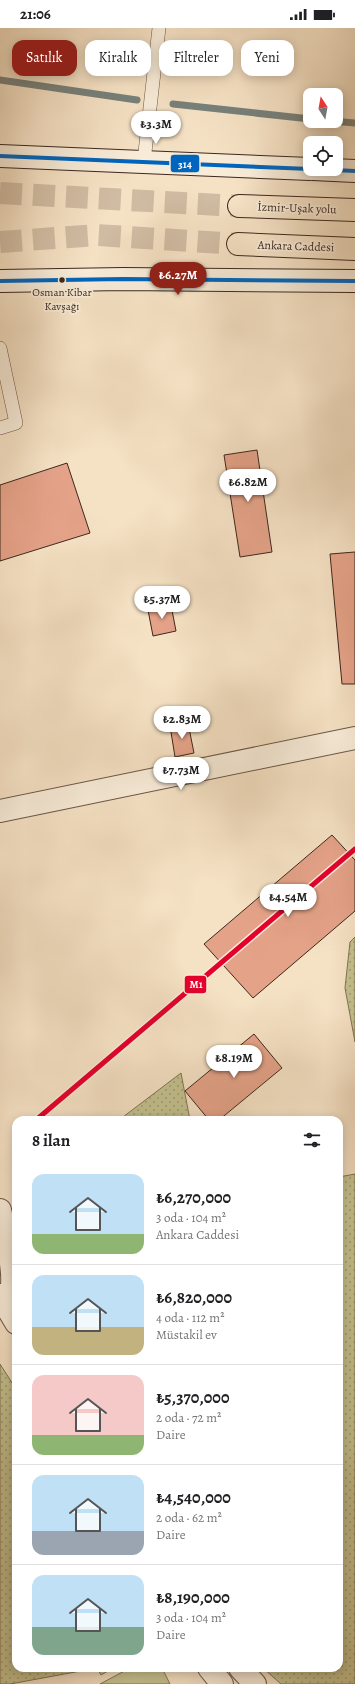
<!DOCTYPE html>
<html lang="tr">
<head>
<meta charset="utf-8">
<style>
  :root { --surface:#fff; --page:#f2f2f2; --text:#202124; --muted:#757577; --line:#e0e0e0; --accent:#8f2418 }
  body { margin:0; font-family:Alegreya,serif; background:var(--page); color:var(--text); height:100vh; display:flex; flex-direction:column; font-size:15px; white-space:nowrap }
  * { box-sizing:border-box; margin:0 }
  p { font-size:13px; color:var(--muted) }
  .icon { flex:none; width:22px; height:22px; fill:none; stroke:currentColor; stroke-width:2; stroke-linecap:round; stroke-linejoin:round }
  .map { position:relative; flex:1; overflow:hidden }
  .sheet { position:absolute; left:12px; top:1088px; width:331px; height:556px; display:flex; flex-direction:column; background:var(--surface); border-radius:12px; box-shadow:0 2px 10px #0003 }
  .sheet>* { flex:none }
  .top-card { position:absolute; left:12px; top:12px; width:331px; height:36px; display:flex; gap:8px }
  .needle { width:26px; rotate:349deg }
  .controls { position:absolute; left:303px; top:60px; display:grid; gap:8px }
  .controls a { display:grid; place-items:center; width:40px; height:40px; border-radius:8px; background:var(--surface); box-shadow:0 2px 10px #0003; font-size:20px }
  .price { position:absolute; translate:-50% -34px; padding:0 9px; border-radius:14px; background:#fff; color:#222; font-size:13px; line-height:26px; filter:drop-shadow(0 1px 2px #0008) }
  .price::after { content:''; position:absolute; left:50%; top:24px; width:12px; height:9px; margin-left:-6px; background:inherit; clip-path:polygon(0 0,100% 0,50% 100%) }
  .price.selected { background:var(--accent); color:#fff }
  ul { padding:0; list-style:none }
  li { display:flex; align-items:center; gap:12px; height:100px; padding:0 20px }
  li+li { border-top:1px solid var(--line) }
  li span { display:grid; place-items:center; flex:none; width:112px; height:80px; border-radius:12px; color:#555 }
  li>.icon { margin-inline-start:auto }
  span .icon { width:48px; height:48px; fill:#fffc; stroke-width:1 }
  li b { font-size:17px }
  h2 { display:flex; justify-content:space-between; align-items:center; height:48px; padding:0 20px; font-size:17px }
  .pill { padding:0 14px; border-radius:12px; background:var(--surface); box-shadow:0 2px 10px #0003; font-size:14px; line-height:36px }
  .pill.selected { background:var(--accent); color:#fff }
  .status { display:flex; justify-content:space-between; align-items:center; height:28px; padding:0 20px; background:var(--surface); direction:ltr }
  .status svg { height:11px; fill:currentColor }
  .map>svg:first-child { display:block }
  .grass { fill:url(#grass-dots); stroke:#807456 }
  .garden { fill:#c4c18f; stroke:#807456 }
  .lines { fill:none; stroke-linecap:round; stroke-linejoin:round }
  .stream { stroke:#77817b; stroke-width:7 }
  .building { fill:#e4a288; stroke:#3d281d }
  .highway-tunnel { stroke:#d0bca3; stroke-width:22; stroke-dasharray:22 11; stroke-linecap:butt }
  .lane-casing { stroke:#6b5647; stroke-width:14 }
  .street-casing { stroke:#6b5647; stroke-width:24 }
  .secondary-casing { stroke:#3d281d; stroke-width:24 }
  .highway-casing { stroke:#3d281d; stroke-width:24 }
  .lane { stroke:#f8ecd9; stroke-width:13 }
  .street { stroke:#f8ecd9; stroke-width:22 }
  .secondary { stroke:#f8ecd9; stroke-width:22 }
  .highway { stroke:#f5e1c4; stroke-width:22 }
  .bus-1-casing { stroke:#f8ecd9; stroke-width:7 }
  .bus-1 { stroke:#0065bd; stroke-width:4 }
  .metro-1-casing { stroke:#f8ecd9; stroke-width:8 }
  .metro-1 { stroke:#e4002b; stroke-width:5 }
  .bus-dot { fill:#3d281d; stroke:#f8ecd9; stroke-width:1.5 }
  .labels { text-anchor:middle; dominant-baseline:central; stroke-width:3.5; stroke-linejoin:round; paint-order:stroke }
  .bus-label { font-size:11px; fill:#3d281d; stroke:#f8ecd9 }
  .street-label { font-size:12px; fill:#3d281d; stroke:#f8ecd9 }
  .line-badge { stroke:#f8ecd9; stroke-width:1.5 }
  .badge-label { font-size:11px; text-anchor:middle; font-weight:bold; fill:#fff }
</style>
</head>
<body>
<div class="status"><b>21:06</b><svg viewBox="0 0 49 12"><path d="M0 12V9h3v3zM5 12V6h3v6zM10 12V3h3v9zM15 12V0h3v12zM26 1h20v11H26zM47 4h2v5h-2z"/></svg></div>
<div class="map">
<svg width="355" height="1656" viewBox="0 0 355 1656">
  <defs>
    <pattern id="grass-dots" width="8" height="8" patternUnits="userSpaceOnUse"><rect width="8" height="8" fill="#c4c18f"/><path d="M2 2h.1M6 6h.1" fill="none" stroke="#a09d74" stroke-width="1.8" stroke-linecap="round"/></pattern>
  </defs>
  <rect width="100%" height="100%" fill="#f5e1c4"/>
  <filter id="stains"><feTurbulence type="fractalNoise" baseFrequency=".005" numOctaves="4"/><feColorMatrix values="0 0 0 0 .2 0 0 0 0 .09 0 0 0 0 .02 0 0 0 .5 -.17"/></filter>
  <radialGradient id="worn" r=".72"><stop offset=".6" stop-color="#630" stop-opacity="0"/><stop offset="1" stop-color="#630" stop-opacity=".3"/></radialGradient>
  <!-- grass -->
  <path class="grass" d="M355,909V1014L345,960L350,914Z
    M181,1045L190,1092H119Z
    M355,1146V1656H281L263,1640H339V1149Z
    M0,1336L16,1361V1640H97L10,1656H0Z"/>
  <!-- garden -->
  <path class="garden" d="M97,1640H113L101,1647Z
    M130,1640H162L170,1656H100Z"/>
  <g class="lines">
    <!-- stream -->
    <path class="stream" d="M0,52L137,72
      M173,76L310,91
      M332,93L355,95"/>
  </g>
  <!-- building -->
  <path class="building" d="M257,422L272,524L240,529L224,427Z
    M67,435L90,505L0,533V457Z
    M355,524V656H342L330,526Z
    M171,577L176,603L153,608L148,582Z
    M188,695L194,725L175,729L170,698Z
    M332,807L355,832V883L253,970L204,916Z
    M254,1006L282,1040L219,1092H209L185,1063Z"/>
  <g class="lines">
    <!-- highway-tunnel -->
    <path class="highway-tunnel" d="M0,165L239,178
      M0,214L97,207L238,216"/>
    <!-- lane casing -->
    <g class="lane-casing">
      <path id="lane" d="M144,133L159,0
        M0,320L16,395L0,400"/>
    </g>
    <!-- street casing -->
    <g class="street-casing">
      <path id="street" d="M0,783L355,710
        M0,1182C3,1197 20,1258 8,1267H0
        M0,1268L16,1295
        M209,1640L222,1656
        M240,1640L255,1656"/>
    </g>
    <!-- secondary casing -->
    <g class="secondary-casing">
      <path id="secondary" d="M0,128L310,141
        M313,141L355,143
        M0,253L123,251L355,253"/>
    </g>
    <!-- highway casing -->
    <g class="highway-casing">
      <path id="highway" d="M239,178L355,182
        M238,216L355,221"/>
    </g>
    <!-- lane -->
    <use href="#lane" class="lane"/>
    <!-- street -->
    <use href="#street" class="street"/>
    <!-- secondary -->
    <use href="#secondary" class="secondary"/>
    <!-- highway -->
    <use href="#highway" class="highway"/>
    <!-- bus-1 casing -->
    <g class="bus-1-casing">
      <path id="bus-1" d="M0,128L310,141
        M313,141L355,143
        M0,253L123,251L355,253"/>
    </g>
    <!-- bus-1 -->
    <use href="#bus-1" class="bus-1"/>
    <!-- metro-1 casing -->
    <g class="metro-1-casing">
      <path id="metro-1" d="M36,1092L355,821"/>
    </g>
    <!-- metro-1 -->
    <use href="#metro-1" class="metro-1"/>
  </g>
  <!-- markers -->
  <circle class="bus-dot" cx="62" cy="252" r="3.5"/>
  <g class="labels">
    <!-- bus labels -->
    <g class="bus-label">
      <text x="62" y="264">Osman Kibar<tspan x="62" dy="14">Kavşağı</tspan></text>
    </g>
    <!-- street labels -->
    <g class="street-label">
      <text transform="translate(297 180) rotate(2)">İzmir-Uşak yolu</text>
      <text transform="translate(296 218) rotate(2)">Ankara Caddesi</text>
    </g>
  </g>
  <g class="line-badge">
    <rect x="170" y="126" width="30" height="19" rx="4" fill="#0065bd"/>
    <rect x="184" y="947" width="23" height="19" rx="4" fill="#e4002b"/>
  </g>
  <g class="badge-label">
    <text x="185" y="140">314</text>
    <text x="196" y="960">M1</text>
  </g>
  <rect width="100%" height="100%" filter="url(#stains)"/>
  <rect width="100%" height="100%" fill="url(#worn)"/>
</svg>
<div class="controls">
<a><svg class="needle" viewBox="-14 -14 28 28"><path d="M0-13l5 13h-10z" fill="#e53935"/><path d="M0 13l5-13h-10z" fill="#757577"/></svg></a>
<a><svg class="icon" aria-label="locate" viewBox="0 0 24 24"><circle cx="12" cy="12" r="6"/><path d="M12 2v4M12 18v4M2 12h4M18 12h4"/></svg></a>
</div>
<b class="price" style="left:156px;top:117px">₺3.3M</b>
<b class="price selected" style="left:178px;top:268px">₺6.27M</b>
<b class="price" style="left:248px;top:475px">₺6.82M</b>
<b class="price" style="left:162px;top:592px">₺5.37M</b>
<b class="price" style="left:182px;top:712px">₺2.83M</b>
<b class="price" style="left:181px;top:763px">₺7.73M</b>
<b class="price" style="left:288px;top:890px">₺4.54M</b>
<b class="price" style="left:234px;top:1051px">₺8.19M</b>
<div class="top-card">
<a class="pill selected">Satılık</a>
<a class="pill">Kiralık</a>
<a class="pill">Filtreler</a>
<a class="pill">Yeni</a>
</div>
<section class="sheet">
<h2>8 ilan<svg class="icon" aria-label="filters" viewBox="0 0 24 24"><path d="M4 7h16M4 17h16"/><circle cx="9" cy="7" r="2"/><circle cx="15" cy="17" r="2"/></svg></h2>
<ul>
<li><span style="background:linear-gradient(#bfe0f5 75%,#8fb573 0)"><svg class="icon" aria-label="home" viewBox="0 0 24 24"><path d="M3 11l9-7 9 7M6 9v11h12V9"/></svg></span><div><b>₺6,270,000</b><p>3 oda · 104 m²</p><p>Ankara Caddesi</p></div></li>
<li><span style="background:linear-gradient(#bfe0f5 65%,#c2b280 0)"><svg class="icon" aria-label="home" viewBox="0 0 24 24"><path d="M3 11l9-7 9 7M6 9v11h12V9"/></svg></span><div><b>₺6,820,000</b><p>4 oda · 112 m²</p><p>Müstakil ev</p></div></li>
<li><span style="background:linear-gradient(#f6c9c9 75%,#8fb573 0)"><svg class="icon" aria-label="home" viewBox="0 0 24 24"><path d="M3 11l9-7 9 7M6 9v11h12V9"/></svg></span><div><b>₺5,370,000</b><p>2 oda · 72 m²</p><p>Daire</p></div></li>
<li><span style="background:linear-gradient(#bfe0f5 70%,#9aa5b1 0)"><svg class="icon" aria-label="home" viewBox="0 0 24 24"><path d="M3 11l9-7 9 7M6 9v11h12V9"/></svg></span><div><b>₺4,540,000</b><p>2 oda · 62 m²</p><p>Daire</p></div></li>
<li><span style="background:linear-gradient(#bfe0f5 65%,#7fa58c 0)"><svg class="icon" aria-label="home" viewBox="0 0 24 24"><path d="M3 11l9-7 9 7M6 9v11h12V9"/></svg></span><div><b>₺8,190,000</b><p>3 oda · 104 m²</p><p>Daire</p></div></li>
</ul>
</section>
</div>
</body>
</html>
